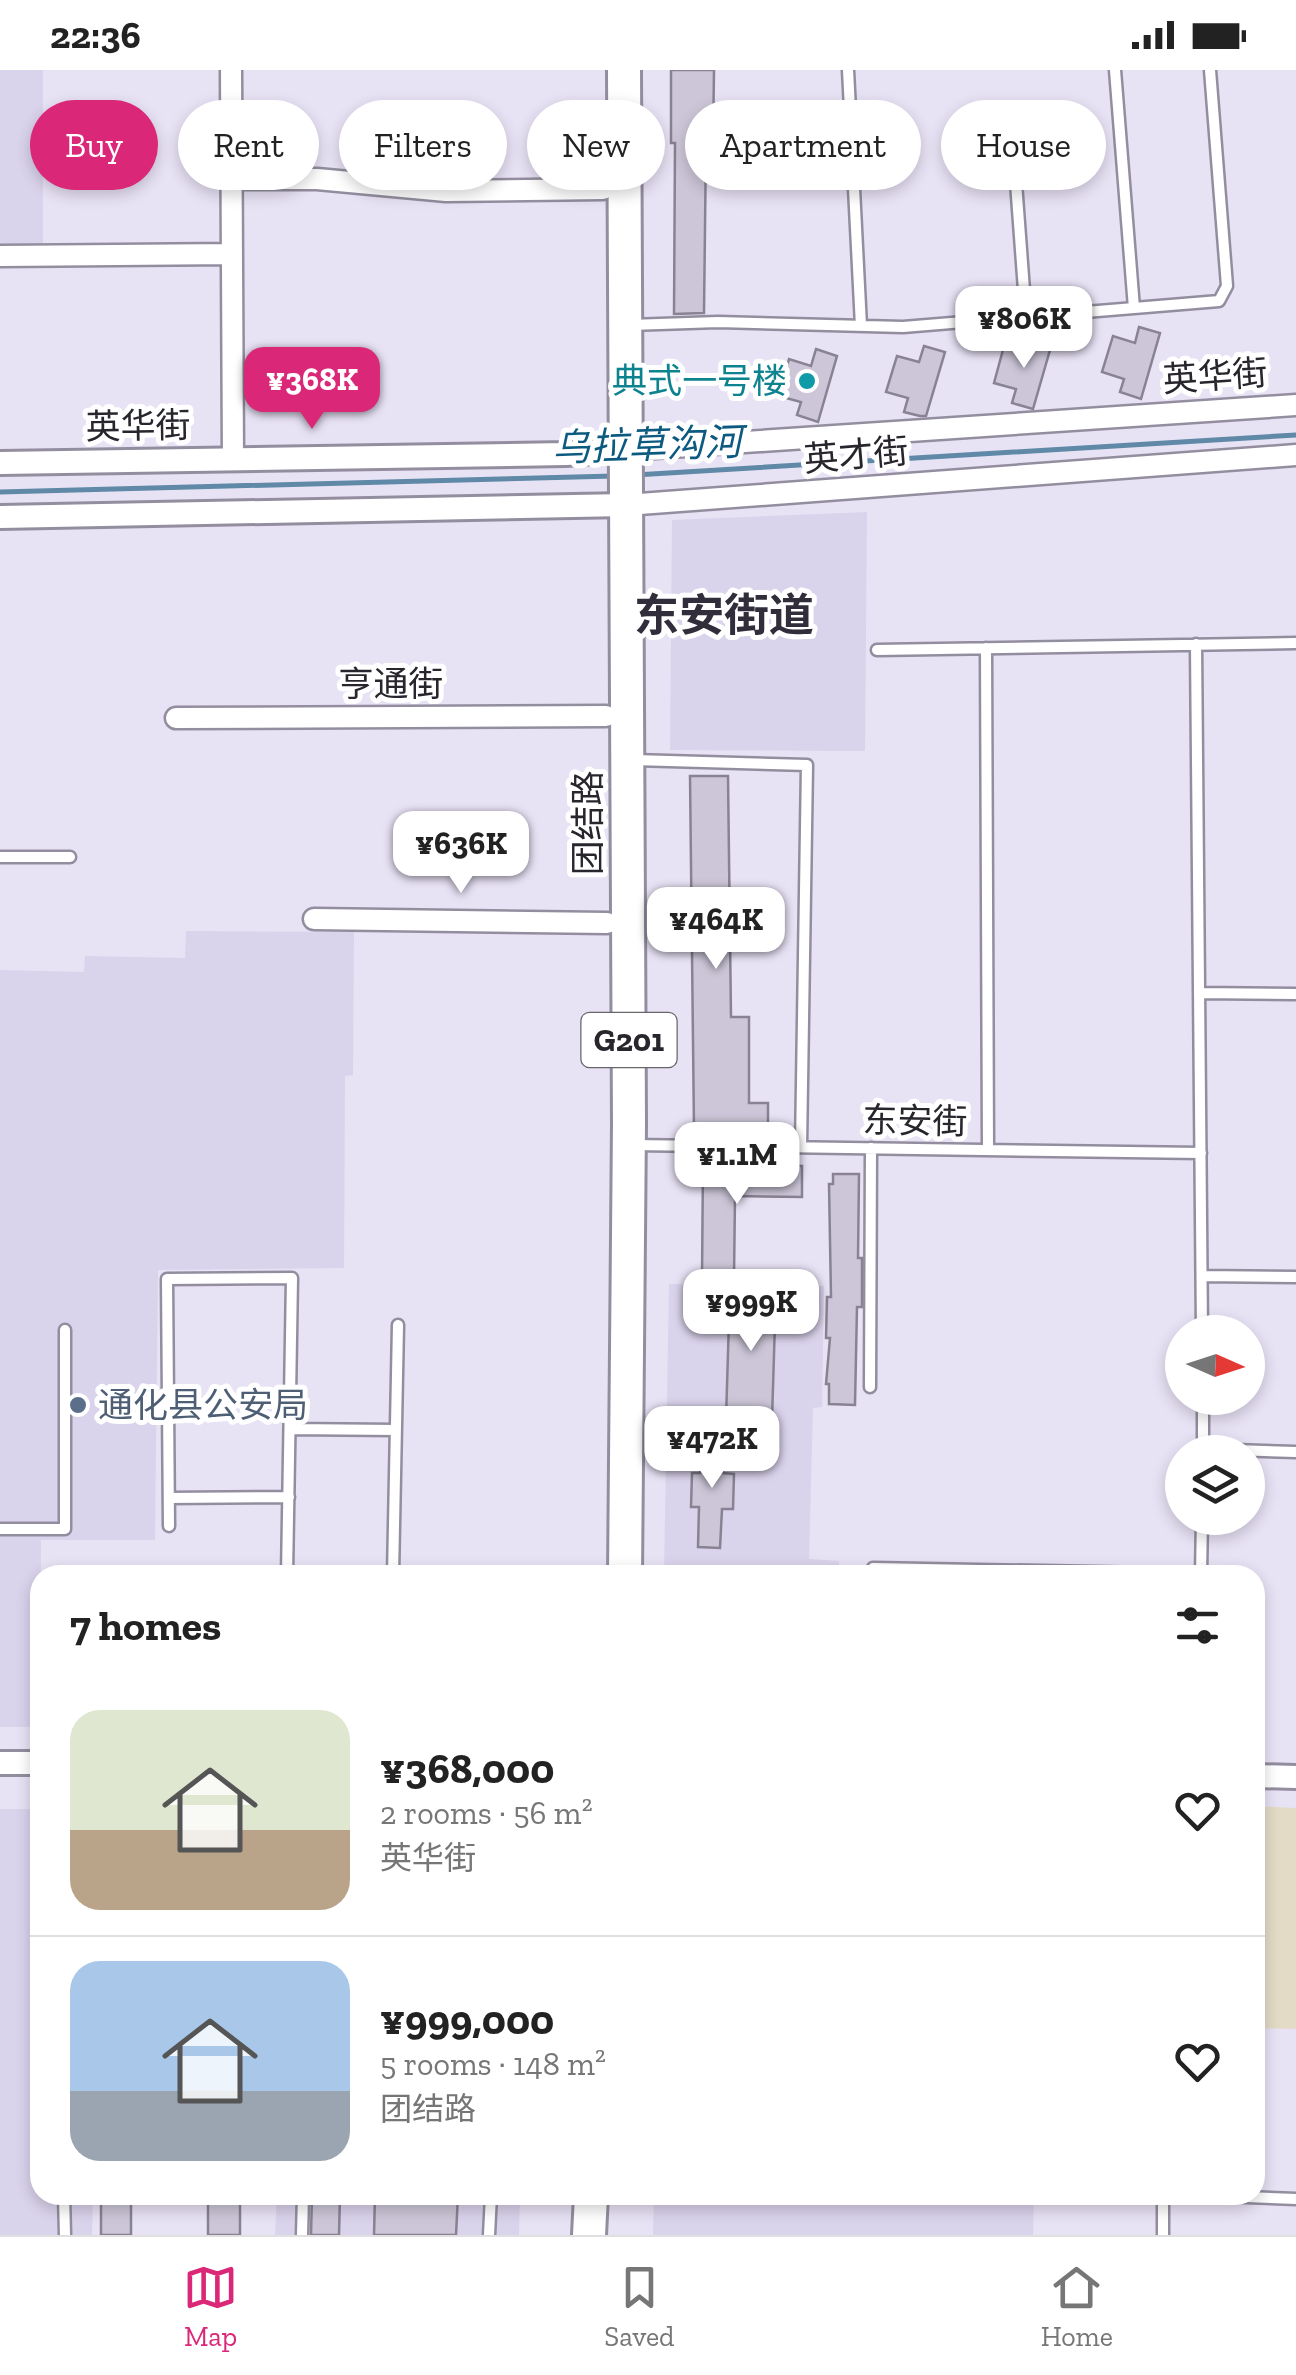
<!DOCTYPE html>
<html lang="en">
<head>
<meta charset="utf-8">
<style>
  :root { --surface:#fff; --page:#f6f6f6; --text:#222; --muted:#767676; --line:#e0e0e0; --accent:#db2777 }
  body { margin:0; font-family:"Zilla Slab","Noto Sans SC",serif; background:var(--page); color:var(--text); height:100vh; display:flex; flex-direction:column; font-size:38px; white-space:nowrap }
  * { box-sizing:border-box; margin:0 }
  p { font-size:32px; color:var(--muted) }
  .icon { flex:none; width:55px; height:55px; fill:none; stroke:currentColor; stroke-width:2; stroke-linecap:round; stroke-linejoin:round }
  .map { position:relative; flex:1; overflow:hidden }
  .drawer { position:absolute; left:30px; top:1495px; width:1235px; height:640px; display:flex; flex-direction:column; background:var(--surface); border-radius:30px; box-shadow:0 5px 15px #0003 }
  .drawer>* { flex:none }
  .top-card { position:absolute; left:30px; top:30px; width:1238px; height:90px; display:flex; gap:20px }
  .needle { width:65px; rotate:93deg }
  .controls { position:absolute; left:1165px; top:1245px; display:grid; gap:20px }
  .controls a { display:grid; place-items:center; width:100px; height:100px; border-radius:50%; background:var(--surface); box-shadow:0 5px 15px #0003; font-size:50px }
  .price { position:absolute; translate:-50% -85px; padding:0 22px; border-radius:20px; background:#fff; color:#222; font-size:32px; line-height:65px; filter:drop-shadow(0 2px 5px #0008) }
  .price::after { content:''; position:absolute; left:50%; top:60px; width:30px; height:22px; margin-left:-15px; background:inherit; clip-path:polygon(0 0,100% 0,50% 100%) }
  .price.active { background:var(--accent); color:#fff }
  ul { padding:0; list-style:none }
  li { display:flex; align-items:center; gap:30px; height:250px; padding:0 40px }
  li+li { border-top:2px solid var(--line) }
  li span { display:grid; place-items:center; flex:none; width:280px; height:200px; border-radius:30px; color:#555 }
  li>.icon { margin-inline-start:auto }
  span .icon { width:120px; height:120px; fill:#fffc; stroke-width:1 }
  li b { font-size:42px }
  h2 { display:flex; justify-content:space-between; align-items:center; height:120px; padding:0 40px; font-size:42px }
  .chip { padding:0 35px; border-radius:45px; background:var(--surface); box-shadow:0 5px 15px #0003; font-size:35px; line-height:90px }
  .chip.active { background:var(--accent); color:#fff }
  .status { display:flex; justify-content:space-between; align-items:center; height:70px; padding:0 50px; background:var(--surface); direction:ltr }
  .status svg { height:28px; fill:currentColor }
  .menu { display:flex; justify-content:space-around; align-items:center; height:140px; border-top:2px solid var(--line); background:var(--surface); font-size:28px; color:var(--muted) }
  .menu a { display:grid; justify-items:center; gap:5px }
  .menu .active { color:var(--accent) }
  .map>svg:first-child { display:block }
  .built { fill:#dad3ec }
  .education { fill:#e4dbc6 }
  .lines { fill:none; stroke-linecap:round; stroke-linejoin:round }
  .stream { stroke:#5f89a7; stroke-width:5 }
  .building { fill:#ccc6d8; stroke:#888293; stroke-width:2.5 }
  .service-casing { stroke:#938e9f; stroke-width:15 }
  .minor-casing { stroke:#938e9f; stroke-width:25 }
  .tertiary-casing { stroke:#938e9f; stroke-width:28 }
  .trunk-casing { stroke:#938e9f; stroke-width:38 }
  .service { stroke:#fff; stroke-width:10 }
  .minor { stroke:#fff; stroke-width:20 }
  .tertiary { stroke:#fff; stroke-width:22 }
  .trunk { stroke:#fff; stroke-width:32 }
  .culture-dot { fill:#0f9aa8; stroke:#fff; stroke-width:4 }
  .service-dot { fill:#5c6f8a; stroke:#fff; stroke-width:4 }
  .labels { text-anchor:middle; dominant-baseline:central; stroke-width:10; stroke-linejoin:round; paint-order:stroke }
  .shield { fill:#fff; stroke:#68666b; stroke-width:2.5 }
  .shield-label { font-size:32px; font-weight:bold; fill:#28252c }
  .street-label { font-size:35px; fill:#28252c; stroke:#fff }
  .culture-label { font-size:35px; fill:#0d838f; stroke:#fff; text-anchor:end }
  .service-label { font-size:35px; fill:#4e5e75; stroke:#fff; text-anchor:start }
  .water-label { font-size:38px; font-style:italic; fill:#0d5a80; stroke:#fff }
  .district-label { font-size:45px; font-weight:bold; fill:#312d3b; stroke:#fff }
</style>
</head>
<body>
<div class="status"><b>22:36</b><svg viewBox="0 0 49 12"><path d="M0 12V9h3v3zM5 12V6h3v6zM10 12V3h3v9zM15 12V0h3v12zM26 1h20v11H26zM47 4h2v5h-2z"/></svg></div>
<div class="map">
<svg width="1296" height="2165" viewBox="0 0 1296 2165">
  <rect width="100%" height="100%" fill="#e8e2f5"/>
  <!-- built -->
  <path class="built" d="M0,0H43V177H0Z
    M867,442L865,681L670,680L672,450Z
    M186,861L354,862L353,1005L345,1006L344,1198L158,1200L155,1470H41L40,1657H0V900L84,902L85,886L185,888Z
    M669,1214L824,1216L822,1337L813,1338L809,1489L839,1491V1505H664Z
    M0,1739H40V2125H93L92,2165H0Z
    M277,2125H520L519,2165H275Z
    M654,2125H1034L1033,2165H653Z"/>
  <!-- education -->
  <path class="education" d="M1255,1736L1296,1738V1959L1255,1958Z"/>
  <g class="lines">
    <!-- stream -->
    <path class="stream" d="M635,405L1296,365
      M0,422L614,406"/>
  </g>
  <!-- building -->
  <path class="building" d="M671,0H714L713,73H706L704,243L674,244L675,73H671Z
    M1139,257L1160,263L1141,329L1120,322L1124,309L1102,302L1113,266L1135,273Z
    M1031,267L1052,273L1033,339L1012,333L1016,319L994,313L1004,276L1026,283Z
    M924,276L945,282L926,346H920L904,342L908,328L886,322L897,286L919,292Z
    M816,279L837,286L818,352L797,345L801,332L779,326L789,289L811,296Z
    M690,706H728L731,947H749V1033H768V1059H694Z
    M703,1094L802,1096V1127L735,1126L734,1209L702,1208Z
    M833,1104H859L858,1188H862V1237H857L855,1335L829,1334V1314H826L830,1268H826L827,1227H831L829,1114H833Z
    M730,1217L776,1219L772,1350L726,1349Z
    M702,1365L724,1366L723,1403L734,1404L733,1439H722L720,1478L698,1477L699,1437H691L692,1403H700Z
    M101,2125H131V2165H101Z
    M208,2125H240V2165H208Z
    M312,2125H340L339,2165H311Z
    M375,2125H458L456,2165H374Z"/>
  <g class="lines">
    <!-- service casing -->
    <g class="service-casing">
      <path id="service" d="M848,0L861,256
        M1115,0L1134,238
        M1012,59L1026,247
        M630,255L718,252L903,257L1219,231L1227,216L1210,0
        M1196,574L1202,1262
        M986,578L988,1080
        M877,580L1296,573
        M634,690L807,695L801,1077
        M0,787H70
        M1199,923L1296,924
        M632,1075L1201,1083
        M1202,1206L1296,1207
        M870,1317L871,1078
        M1203,1328V1381
        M290,1359L396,1360
        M1203,1379L1296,1382
        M169,1428L289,1427
        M169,1456L167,1209L292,1208L287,1505
        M0,1459H65V1260
        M873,1498L1201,1504
        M393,1505L398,1255
        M1201,1505L1202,1448
        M64,2125L65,2165
        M1194,2125L1296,2129
        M302,2165L303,2125
        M489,2165L491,2125
        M1163,2165V2125"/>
    </g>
    <!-- minor casing -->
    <g class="minor-casing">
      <path id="minor" d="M231,0L233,390
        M231,109H317L446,121L603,119
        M0,186L232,184
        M626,380L1296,335
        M626,435L1296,385
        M176,648L606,646
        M314,849L607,853"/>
    </g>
    <!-- tertiary casing -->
    <g class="tertiary-casing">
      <path id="tertiary" d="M0,393L566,384L626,380
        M0,447L626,435
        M0,1693H40
        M1255,1706L1296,1707"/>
    </g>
    <!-- trunk casing -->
    <g class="trunk-casing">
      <path id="trunk" d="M624,0L629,1053L625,1505
        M589,2165L591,2125"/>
    </g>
    <!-- service -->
    <use href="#service" class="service"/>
    <!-- minor -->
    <use href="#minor" class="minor"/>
    <!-- tertiary -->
    <use href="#tertiary" class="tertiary"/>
    <!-- trunk -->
    <use href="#trunk" class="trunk"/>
  </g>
  <!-- markers -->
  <circle class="culture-dot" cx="807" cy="311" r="10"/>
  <circle class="service-dot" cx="78" cy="1335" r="10"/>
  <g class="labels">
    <!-- shield labels -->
    <rect class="shield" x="581.5" y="943" width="95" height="54" rx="8"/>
    <g class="shield-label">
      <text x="629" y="970">G201</text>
    </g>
    <!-- street labels -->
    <g class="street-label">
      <text transform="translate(1215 306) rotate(-4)">英华街</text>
      <text transform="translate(138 356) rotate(-1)">英华街</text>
      <text transform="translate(856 385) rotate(-5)">英才街</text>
      <text x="391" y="614">亨通街</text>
      <text transform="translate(588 753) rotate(-90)">团结路</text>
      <text transform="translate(915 1051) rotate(1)">东安街</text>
    </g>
    <!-- culture labels -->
    <g class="culture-label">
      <text x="787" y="311">典式一号楼</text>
    </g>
    <!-- service labels -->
    <g class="service-label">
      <text x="98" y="1335">通化县公安局</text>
    </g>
    <!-- water labels -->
    <g class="water-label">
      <text transform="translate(647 375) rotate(-2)">乌拉草沟河</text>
    </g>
    <!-- district labels -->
    <g class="district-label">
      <text x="724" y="546">东安街道</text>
    </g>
  </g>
</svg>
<div class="controls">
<a><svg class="needle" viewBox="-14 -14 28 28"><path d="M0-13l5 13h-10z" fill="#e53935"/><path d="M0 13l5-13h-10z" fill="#767676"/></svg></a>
<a><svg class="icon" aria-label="layers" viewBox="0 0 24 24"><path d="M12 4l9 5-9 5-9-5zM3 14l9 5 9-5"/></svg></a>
</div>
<b class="price" style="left:1024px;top:301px">¥806K</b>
<b class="price active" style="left:312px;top:362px">¥368K</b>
<b class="price" style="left:461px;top:826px">¥636K</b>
<b class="price" style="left:716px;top:902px">¥464K</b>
<b class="price" style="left:737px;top:1137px">¥1.1M</b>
<b class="price" style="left:751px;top:1284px">¥999K</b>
<b class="price" style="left:712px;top:1421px">¥472K</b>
<div class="top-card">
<a class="chip active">Buy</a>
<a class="chip">Rent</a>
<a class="chip">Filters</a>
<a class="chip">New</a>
<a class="chip">Apartment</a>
<a class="chip">House</a>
</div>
<section class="drawer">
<h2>7 homes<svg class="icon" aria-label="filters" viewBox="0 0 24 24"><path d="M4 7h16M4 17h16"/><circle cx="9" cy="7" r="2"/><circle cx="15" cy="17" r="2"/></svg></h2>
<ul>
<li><span style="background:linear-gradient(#dfe7d0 60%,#b9a48a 0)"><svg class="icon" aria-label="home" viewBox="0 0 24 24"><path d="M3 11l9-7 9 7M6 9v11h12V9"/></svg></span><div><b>¥368,000</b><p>2 rooms · 56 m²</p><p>英华街</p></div><svg class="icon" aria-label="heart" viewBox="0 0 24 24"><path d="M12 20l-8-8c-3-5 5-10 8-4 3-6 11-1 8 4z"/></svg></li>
<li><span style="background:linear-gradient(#a9c7e8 65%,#9aa5b1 0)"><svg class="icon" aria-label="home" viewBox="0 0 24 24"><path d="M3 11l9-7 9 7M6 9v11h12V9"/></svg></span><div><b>¥999,000</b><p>5 rooms · 148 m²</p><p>团结路</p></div><svg class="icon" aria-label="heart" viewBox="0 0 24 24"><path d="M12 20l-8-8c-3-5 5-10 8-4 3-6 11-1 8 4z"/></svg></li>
</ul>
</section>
</div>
<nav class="menu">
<a class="active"><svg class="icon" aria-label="map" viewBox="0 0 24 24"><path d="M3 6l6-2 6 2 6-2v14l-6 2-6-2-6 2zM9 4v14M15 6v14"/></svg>Map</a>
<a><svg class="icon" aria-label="saved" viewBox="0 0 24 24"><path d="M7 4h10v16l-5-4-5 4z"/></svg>Saved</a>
<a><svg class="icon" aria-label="home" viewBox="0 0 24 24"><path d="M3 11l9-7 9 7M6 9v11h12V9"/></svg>Home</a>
</nav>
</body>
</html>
